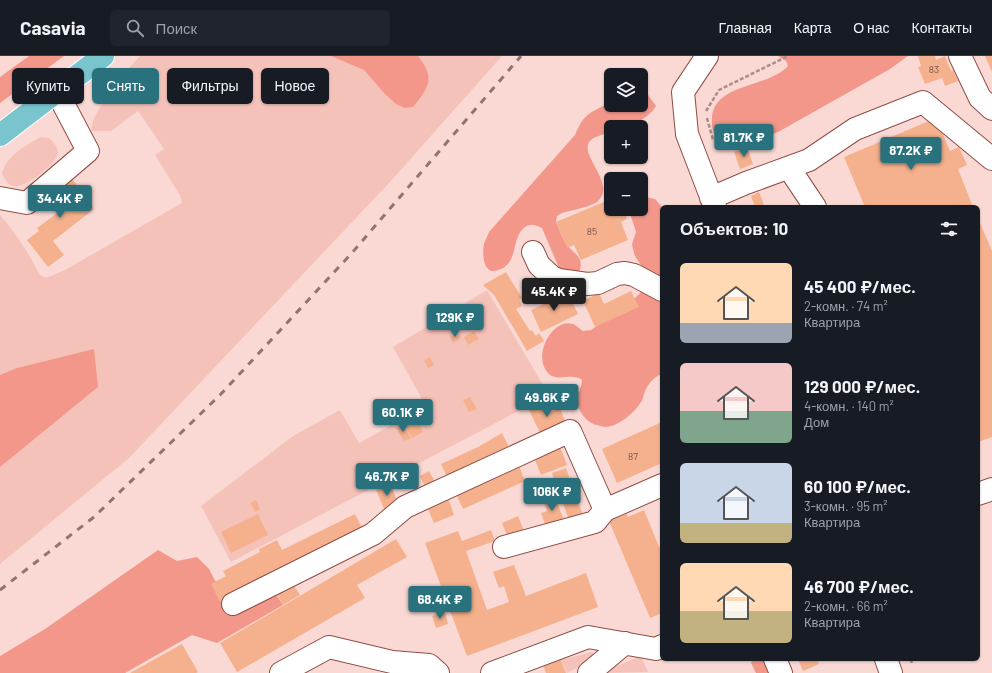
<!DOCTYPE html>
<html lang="ru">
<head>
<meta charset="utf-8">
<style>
  :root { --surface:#171b24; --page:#20242c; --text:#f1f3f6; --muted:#9ea1a6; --line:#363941; --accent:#29717c }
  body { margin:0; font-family:Barlow,sans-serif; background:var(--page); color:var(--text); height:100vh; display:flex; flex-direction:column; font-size:15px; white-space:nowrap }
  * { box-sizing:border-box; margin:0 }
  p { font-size:13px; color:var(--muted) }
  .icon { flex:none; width:22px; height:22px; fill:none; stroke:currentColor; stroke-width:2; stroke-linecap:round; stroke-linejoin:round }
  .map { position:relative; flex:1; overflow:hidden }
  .drawer { position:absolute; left:660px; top:149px; width:320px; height:456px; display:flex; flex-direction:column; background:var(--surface); border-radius:6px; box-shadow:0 1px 3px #0004 }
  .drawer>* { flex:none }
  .guide { position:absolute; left:12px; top:12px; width:380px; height:36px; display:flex; gap:8px }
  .fabs { position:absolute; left:604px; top:12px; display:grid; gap:8px }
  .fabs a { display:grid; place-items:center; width:44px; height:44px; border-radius:6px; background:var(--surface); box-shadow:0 1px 3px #0004; font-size:20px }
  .price { position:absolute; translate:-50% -34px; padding:0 9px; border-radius:4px; background:var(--accent); color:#fff; font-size:13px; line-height:26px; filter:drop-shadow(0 1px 2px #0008) }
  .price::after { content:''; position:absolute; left:50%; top:24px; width:12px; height:9px; margin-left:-6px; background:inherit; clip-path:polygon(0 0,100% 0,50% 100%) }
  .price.selected { background:#222; color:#fff }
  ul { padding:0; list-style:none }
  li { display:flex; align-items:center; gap:12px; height:100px; padding:0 20px }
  li span { display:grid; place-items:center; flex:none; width:112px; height:80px; border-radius:6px; color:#555 }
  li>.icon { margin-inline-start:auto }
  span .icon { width:48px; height:48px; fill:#fffc; stroke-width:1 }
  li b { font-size:17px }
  h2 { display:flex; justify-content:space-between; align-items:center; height:48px; padding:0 20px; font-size:17px }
  .tag { padding:0 14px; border-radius:6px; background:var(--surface); box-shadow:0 1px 3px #0004; font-size:14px; line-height:36px }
  .tag.selected { background:var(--accent); color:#fff }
  header { display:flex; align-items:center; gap:24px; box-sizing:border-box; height:56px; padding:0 20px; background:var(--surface); border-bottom:1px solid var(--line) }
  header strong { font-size:19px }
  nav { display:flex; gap:22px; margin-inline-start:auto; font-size:14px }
  .search { width:280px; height:36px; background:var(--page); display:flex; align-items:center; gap:10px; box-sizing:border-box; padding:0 14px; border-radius:6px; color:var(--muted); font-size:15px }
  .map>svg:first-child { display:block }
  .green { fill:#f5c2ba }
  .forest { fill:#f2978a }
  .building { fill:#f5b18d }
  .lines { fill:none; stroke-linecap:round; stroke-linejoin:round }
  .minor-casing { stroke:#914d44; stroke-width:24 }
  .major-casing { stroke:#fff; stroke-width:24 }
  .path { stroke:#ac8c87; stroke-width:2.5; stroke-dasharray:4 2; stroke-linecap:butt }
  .minor { stroke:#fff; stroke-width:22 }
  .major { stroke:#7ac4cd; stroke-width:22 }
  .rail { stroke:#93736e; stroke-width:3; stroke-dasharray:7 7; stroke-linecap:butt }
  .labels { text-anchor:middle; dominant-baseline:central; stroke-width:3; stroke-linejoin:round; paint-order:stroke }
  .number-label { font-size:10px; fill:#7b5246 }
</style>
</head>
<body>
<header>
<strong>Casavia</strong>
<div class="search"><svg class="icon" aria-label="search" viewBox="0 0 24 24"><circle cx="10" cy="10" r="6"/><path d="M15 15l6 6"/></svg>Поиск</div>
<nav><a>Главная</a><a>Карта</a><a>О нас</a><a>Контакты</a></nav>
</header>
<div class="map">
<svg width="992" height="617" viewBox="0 0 992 617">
  <rect width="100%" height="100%" fill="#fad9d4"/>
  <!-- green -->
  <path class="green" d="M140,0H502L390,126L129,402L0,508V159L11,172L28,197L40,219L46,222L65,214L182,147L180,139L155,99L164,93L138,55L111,75H92C87,61 129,11 140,0Z
    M41,81L49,82C53,86 58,90 58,97C57,108 22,135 12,130C7,128 5,122 2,118C6,100 26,89 41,81Z
    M487,234L549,339L231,506L201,450L293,380L340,354L359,387L426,350L393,291Z
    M592,596L595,602L567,617L561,604Z
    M641,600L648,616L608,617L607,614Z"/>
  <!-- forest -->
  <path class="forest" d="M29,0H64L0,47V21Z
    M331,0H418C435,22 430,30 413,51L405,52L396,48L385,38L364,14Z
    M778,0H908L890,13L778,76L751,86L727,91L721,89C714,80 711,73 712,61C715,27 768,32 788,10L786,5Z
    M641,33L646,36L656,50C647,65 628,71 611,71V76C605,78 596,80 591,84C576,96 616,127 599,144C593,151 571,154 562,157L557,160L556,165C559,173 562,182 567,189C575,199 585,201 579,217L566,220L559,212L542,172C536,169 531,167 525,171C510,182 520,207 498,214C483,220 482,198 484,188C485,184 488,180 489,176L575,79C585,55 591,57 611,46V49H641Z
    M645,141L655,143L662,151V318C653,321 647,329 644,338C643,340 643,344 641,346C634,357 620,369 607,371C604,371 600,370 598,369C587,368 576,353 577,342C578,336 582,331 582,324C572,316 557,327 548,317C532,300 552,262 573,268C576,269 580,273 583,275L591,274L630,247L645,232L644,214L635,200L633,193L632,188L636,176L630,157L631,153H641V143Z
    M94,293L98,331L0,411V319L17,312Z
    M158,494L177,505L197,501L209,513L223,540L272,532L283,549L217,587L192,579L125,617H0V600L45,573Z
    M753,603H767L775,617H756L751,607Z"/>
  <!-- building -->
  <path class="building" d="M918,0H935L936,4L945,0L951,15L953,14L958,25L945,30L942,22L925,28L918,11L921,10Z
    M985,0H992V16Z
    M936,62L950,95L959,91L967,109L958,113L973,151H858L864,149L844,101Z
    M747,91L753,108L740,113L734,96Z
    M68,117L94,153L53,185L64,199L48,211L27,184L39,175L37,172L63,153L48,132Z
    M759,136L763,146L764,151H755L751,140Z
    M611,143V153H623L627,163L621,166L628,184L581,204L574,189L567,192L556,166Z
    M978,162L992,195V381L978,386Z
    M506,216L522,242L519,244L522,250L516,253L530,275L532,274L536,280L539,277L544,285L527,295L494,239L483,229Z
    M631,235L639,251L595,271L583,245L599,237L604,248Z
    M568,237L578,258L541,276L531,254Z
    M474,275L479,283L468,289L464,281Z
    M458,277L461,282L453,287L450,281Z
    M430,301L434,309L428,312L424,304Z
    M470,341L477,353L469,356L463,344Z
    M546,346L550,356L560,352L566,368L541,379L529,354Z
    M416,362L423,376L412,382L404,368Z
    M662,366V407L617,427L602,393Z
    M403,368L411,382L404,385L396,372Z
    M502,377L509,391L485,405L448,423L441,408L478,391Z
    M560,391L567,409L541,419L534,401Z
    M519,410L525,425L463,453L456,438Z
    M566,412L583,459L569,464L552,417Z
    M429,415L435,426L425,431L420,420Z
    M390,428L399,448L385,455L376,434Z
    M553,436L565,467L547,474L541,457L547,455L542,441Z
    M448,442L454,459L434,467L427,451Z
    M256,444L260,453L255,456L250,447Z
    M644,454L662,498V557L650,562L609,465L627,458L628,461Z
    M258,458L268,479L231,497L221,476Z
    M355,458L363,474L220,546L211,528L226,520L223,515L260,496L259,493L277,484L282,494Z
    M518,460L524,475L508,482L502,467Z
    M491,474L495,485L466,495L487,554L509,546L504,530L499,532L493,516L514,509L526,540L586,517L598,551L467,600L425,487L458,475L462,485Z
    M396,483L407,501L357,529L365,542L237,616L220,587Z
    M291,525L300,539L283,549L275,534Z
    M445,556L448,568L436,572L432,560Z
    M182,588L198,616L196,617H130Z
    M560,602L566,617H546L543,609Z
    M798,603H817L819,608L803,615Z"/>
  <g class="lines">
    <!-- minor casing -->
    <g class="minor-casing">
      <path id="minor" d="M707,0L683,36L687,78L715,151
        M960,0L980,42L992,53
        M789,112L815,151
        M0,142L27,147L88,95L57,36
        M711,142L746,127L809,104L855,73L923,46L992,103
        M533,196L539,209L552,221L559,224L587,228L598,227L617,218L625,217L634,219L662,234
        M978,438L992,433
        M504,491L595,466L605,454L662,429
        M233,548L373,478L405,451L570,375L605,454
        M775,603L781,617
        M886,603L891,617
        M281,617L329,591L392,606L429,609L438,617
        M492,617L588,581L656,593L662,590
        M589,617L625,587"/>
    </g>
    <!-- major casing -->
    <g class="major-casing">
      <path id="major" d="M0,79L103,0"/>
    </g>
    <!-- path -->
    <path class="path" d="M706,55L719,34L788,0
      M707,62L713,84
      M911,603L912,608"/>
    <!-- minor -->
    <use href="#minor" class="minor"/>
    <!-- major -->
    <use href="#major" class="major"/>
    <!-- rail -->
    <path class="rail" d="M0,534L94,461L220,339L351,198L521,0"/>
  </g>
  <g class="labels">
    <!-- number labels -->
    <g class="number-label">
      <text x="934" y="13">83</text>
      <text x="592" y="175">85</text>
      <text x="633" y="400">87</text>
    </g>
  </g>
</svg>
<div class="fabs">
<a><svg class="icon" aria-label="layers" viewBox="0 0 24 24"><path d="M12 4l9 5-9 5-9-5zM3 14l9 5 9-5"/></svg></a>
<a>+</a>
<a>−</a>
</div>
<b class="price" style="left:744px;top:102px">81.7K ₽</b>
<b class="price" style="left:911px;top:115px">87.2K ₽</b>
<b class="price" style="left:60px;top:163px">34.4K ₽</b>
<b class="price selected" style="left:554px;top:256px">45.4K ₽</b>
<b class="price" style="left:455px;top:282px">129K ₽</b>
<b class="price" style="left:547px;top:362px">49.6K ₽</b>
<b class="price" style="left:403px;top:377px">60.1K ₽</b>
<b class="price" style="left:387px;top:441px">46.7K ₽</b>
<b class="price" style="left:552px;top:456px">106K ₽</b>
<b class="price" style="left:440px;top:564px">68.4K ₽</b>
<div class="guide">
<a class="tag">Купить</a>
<a class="tag selected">Снять</a>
<a class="tag">Фильтры</a>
<a class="tag">Новое</a>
</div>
<section class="drawer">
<h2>Объектов: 10<svg class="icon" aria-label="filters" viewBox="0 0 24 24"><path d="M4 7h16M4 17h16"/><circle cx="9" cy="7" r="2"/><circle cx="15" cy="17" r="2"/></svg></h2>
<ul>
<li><span style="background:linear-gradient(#ffd9b3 75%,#9aa5b1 0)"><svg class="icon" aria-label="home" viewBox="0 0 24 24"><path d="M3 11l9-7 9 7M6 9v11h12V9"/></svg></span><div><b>45 400 ₽/мес.</b><p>2-комн. · 74 m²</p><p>Квартира</p></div></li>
<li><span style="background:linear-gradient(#f6c9c9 60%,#7fa58c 0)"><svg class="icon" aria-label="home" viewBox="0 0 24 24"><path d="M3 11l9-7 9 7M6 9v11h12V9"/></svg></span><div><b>129 000 ₽/мес.</b><p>4-комн. · 140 m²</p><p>Дом</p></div></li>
<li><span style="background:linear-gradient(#c9d6e8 75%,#c2b280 0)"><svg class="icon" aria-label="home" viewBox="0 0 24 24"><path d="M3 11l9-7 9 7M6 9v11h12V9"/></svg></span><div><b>60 100 ₽/мес.</b><p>3-комн. · 95 m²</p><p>Квартира</p></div></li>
<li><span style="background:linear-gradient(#ffd9b3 60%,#c2b280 0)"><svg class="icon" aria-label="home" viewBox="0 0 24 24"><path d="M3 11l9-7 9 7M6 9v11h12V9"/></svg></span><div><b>46 700 ₽/мес.</b><p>2-комн. · 66 m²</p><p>Квартира</p></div></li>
</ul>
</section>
</div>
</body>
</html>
